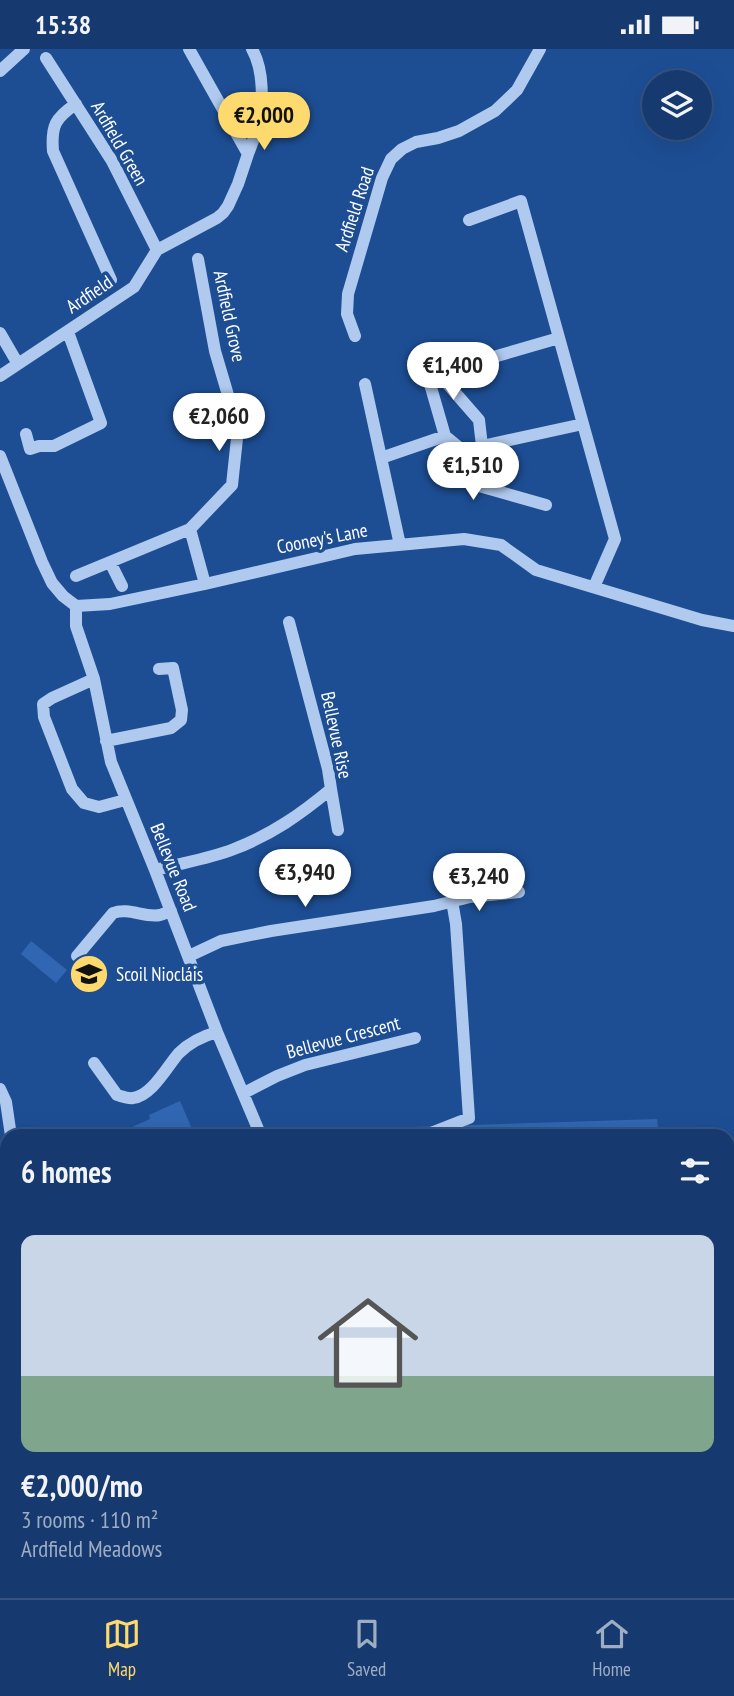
<!DOCTYPE html>
<html lang="en">
<head>
<meta charset="utf-8">
<style>
  :root { --surface:#163a6f; --page:#234577; --text:#f1f3f6; --muted:#9eadc3; --line:#355482; --accent:#fed96e }
  body { margin:0; font-family:"PT Sans Narrow",sans-serif; background:var(--page); color:var(--text); height:100vh; display:flex; flex-direction:column; font-size:26px; white-space:nowrap }
  * { box-sizing:border-box; margin:0 }
  p { font-size:23px; color:var(--muted) }
  .icon { flex:none; width:38px; height:38px; fill:none; stroke:currentColor; stroke-width:2; stroke-linecap:round; stroke-linejoin:round }
  .map { position:relative; flex:1; overflow:hidden }
  .details { position:absolute; left:0px; top:1080px; width:735px; height:471px; display:flex; flex-direction:column; background:var(--surface); border-radius:21px 21px 0 0; box-shadow:0 7px 28px #0002,0 0 0 2px var(--line) }
  .details>* { flex:none }
  .controls { position:absolute; left:642px; top:21px; display:grid; gap:14px }
  .controls a { display:grid; place-items:center; width:70px; height:70px; border-radius:50%; background:var(--surface); box-shadow:0 7px 28px #0002,0 0 0 2px var(--line); font-size:35px }
  .price { position:absolute; translate:-50% -60px; padding:0 16px; border-radius:24px; background:#fff; color:#222; font-size:23px; line-height:46px; filter:drop-shadow(0 2px 4px #0008) }
  .price::after { content:''; position:absolute; left:50%; top:42px; width:21px; height:16px; margin-left:-10px; background:inherit; clip-path:polygon(0 0,100% 0,50% 100%) }
  .price.current { background:var(--accent); color:#111 }
  ul { padding:0; list-style:none }
  li { display:grid; align-content:center; gap:14px; height:371px; padding:0 21px }
  li span { display:grid; place-items:center; height:217px; border-radius:14px; color:#555 }
  li>.icon { margin-inline-start:auto }
  span .icon { width:126px; height:126px; fill:#fffc; stroke-width:1 }
  li b { font-size:30px }
  h2 { display:flex; justify-content:space-between; align-items:center; height:84px; padding:0 21px; font-size:30px }
  .status { display:flex; justify-content:space-between; align-items:center; height:49px; padding:0 35px; background:var(--surface); direction:ltr }
  .status svg { height:19px; fill:currentColor }
  .tab-bar { display:flex; justify-content:space-around; align-items:center; height:98px; border-top:2px solid var(--line); background:var(--surface); font-size:19px; color:var(--muted) }
  .tab-bar a { display:grid; justify-items:center; gap:4px }
  .tab-bar .current { color:var(--accent) }
  .map>svg:first-child { display:block }
  .green { fill:#3167b2 }
  .lines { fill:none; stroke-linecap:round; stroke-linejoin:round }
  .minor { stroke:#b0caef; stroke-width:12 }
  .major { stroke:#f7faff; stroke-width:18 }
  .labels { text-anchor:middle; dominant-baseline:central; stroke-width:7; stroke-linejoin:round; paint-order:stroke }
  .street-label { font-size:19px; fill:#fff; stroke:#1d4e94 }
  .poi-label { font-size:19px; fill:#fff; stroke:#1d4e94; text-anchor:start }
</style>
</head>
<body>
<div class="status"><b>15:38</b><svg viewBox="0 0 49 12"><path d="M0 12V9h3v3zM5 12V6h3v6zM10 12V3h3v9zM15 12V0h3v12zM26 1h20v11H26zM47 4h2v5h-2z"/></svg></div>
<div class="map">
<svg width="734" height="1549" viewBox="0 0 734 1549">
  <rect width="100%" height="100%" fill="#1d4e94"/>
  <!-- green -->
  <path class="green" d="M31,892L67,921L56,934L21,905Z
    M180,1052L195,1087H112L150,1070L149,1066Z
    M657,1070L659,1087H351V1080Z
    M734,1221V1522L728,1523V1222Z"/>
  <g class="lines">
    <!-- minor -->
    <path class="minor" d="M46,9L112,112L157,201
      M0,22L24,0
      M76,55C55,69 51,77 53,102L111,231
      M248,105C251,97 255,88 257,78C264,55 264,21 252,0
      M469,171L521,152L615,490L594,538
      M0,284L18,315
      M355,287L347,265L348,245L382,129L391,110L402,100L416,93L438,89L459,82L495,62L517,41L540,0
      M0,327L134,238L157,201L217,169L223,164L228,157L238,135L248,105L189,0
      M428,328L445,387
      M365,335L400,496
      M26,385L30,400L39,397H54L101,374L68,283
      M482,397L583,375
      M0,407L42,513L52,534L63,547L76,557L110,555L205,535L355,500L464,490L501,496L536,521L702,571L734,577
      M381,409L445,387L478,414
      M546,456L472,435L482,397L479,371L438,324L559,289
      M190,480L205,535
      M110,513L122,537
      M76,527L190,480L232,436L238,380L215,302L198,210
      M76,557V577L94,630L111,713L155,821L217,983L261,1087
      M94,630L52,649L43,655L44,668L72,740L84,754L99,758L125,751
      M106,692L171,679L181,671L182,661L173,619L159,620
      M331,740L338,781
      M155,821C181,814 209,810 234,800C271,786 301,765 331,740L328,720L289,573
      M77,907L113,864C129,858 144,869 160,866C164,865 167,863 171,862
      M189,907L221,892L271,882L434,857L470,848L519,843
      M94,1014L117,1046C121,1047 128,1050 133,1049C152,1047 168,1016 179,1004C190,993 203,987 217,983
      M0,1040L6,1053L11,1087
      M244,1044L277,1027L305,1016L415,989
      M423,1087L469,1069L456,875L452,852
      M0,1106L7,1102
      M0,1437L4,1439L7,1447
      M0,1472L7,1467
      M48,1544L51,1549
      M200,1544L202,1549"/>
    <!-- major -->
    <path class="major" d="M0,1516L7,1529
      M14,1544L17,1549"/>
  </g>
  <!-- icons -->
  <defs>
    <g id="school-disc" transform="scale(2.0125)"><circle r="9.5" fill="#fed96e" stroke="#1d4e94"/><path d="M0-5L7-2L0 1L-7-2ZM-4 1L0 2.5L4 1V4Q0 6-4 4Z" fill="#111"/></g>
  </defs>
  <g fill-rule="evenodd">
    <use href="#school-disc" x="89" y="925"/>
  </g>
  <g class="labels">
    <!-- street labels -->
    <g class="street-label">
      <text transform="translate(120 94) rotate(60)">Ardfield Green</text>
      <text transform="translate(354 160) rotate(-72)">Ardfield Road</text>
      <text transform="translate(89 245) rotate(-34)">Ardfield</text>
      <text transform="translate(230 267) rotate(78)">Ardfield Grove</text>
      <text transform="translate(322 489) rotate(-11)">Cooney's Lane</text>
      <text transform="translate(337 686) rotate(78)">Bellevue Rise</text>
      <text transform="translate(174 818) rotate(68)">Bellevue Road</text>
      <text transform="translate(343 988) rotate(-15)">Bellevue Crescent</text>
    </g>
    <!-- poi labels -->
    <g class="poi-label">
      <text x="116" y="925">Scoil Niocláis</text>
    </g>
  </g>
</svg>
<div class="controls">
<a><svg class="icon" aria-label="layers" viewBox="0 0 24 24"><path d="M12 4l9 5-9 5-9-5zM3 14l9 5 9-5"/></svg></a>
</div>
<b class="price current" style="left:264px;top:103px">€2,000</b>
<b class="price" style="left:453px;top:353px">€1,400</b>
<b class="price" style="left:219px;top:404px">€2,060</b>
<b class="price" style="left:473px;top:453px">€1,510</b>
<b class="price" style="left:305px;top:860px">€3,940</b>
<b class="price" style="left:479px;top:864px">€3,240</b>
<section class="details">
<h2>6 homes<svg class="icon" aria-label="filters" viewBox="0 0 24 24"><path d="M4 7h16M4 17h16"/><circle cx="9" cy="7" r="2"/><circle cx="15" cy="17" r="2"/></svg></h2>
<ul>
<li><span style="background:linear-gradient(#c9d6e8 65%,#7fa58c 0)"><svg class="icon" aria-label="home" viewBox="0 0 24 24"><path d="M3 11l9-7 9 7M6 9v11h12V9"/></svg></span><div><b>€2,000/mo</b><p>3 rooms · 110 m²</p><p>Ardfield Meadows</p></div></li>
</ul>
</section>
</div>
<nav class="tab-bar">
<a class="current"><svg class="icon" aria-label="map" viewBox="0 0 24 24"><path d="M3 6l6-2 6 2 6-2v14l-6 2-6-2-6 2zM9 4v14M15 6v14"/></svg>Map</a>
<a><svg class="icon" aria-label="saved" viewBox="0 0 24 24"><path d="M7 4h10v16l-5-4-5 4z"/></svg>Saved</a>
<a><svg class="icon" aria-label="home" viewBox="0 0 24 24"><path d="M3 11l9-7 9 7M6 9v11h12V9"/></svg>Home</a>
</nav>
</body>
</html>
